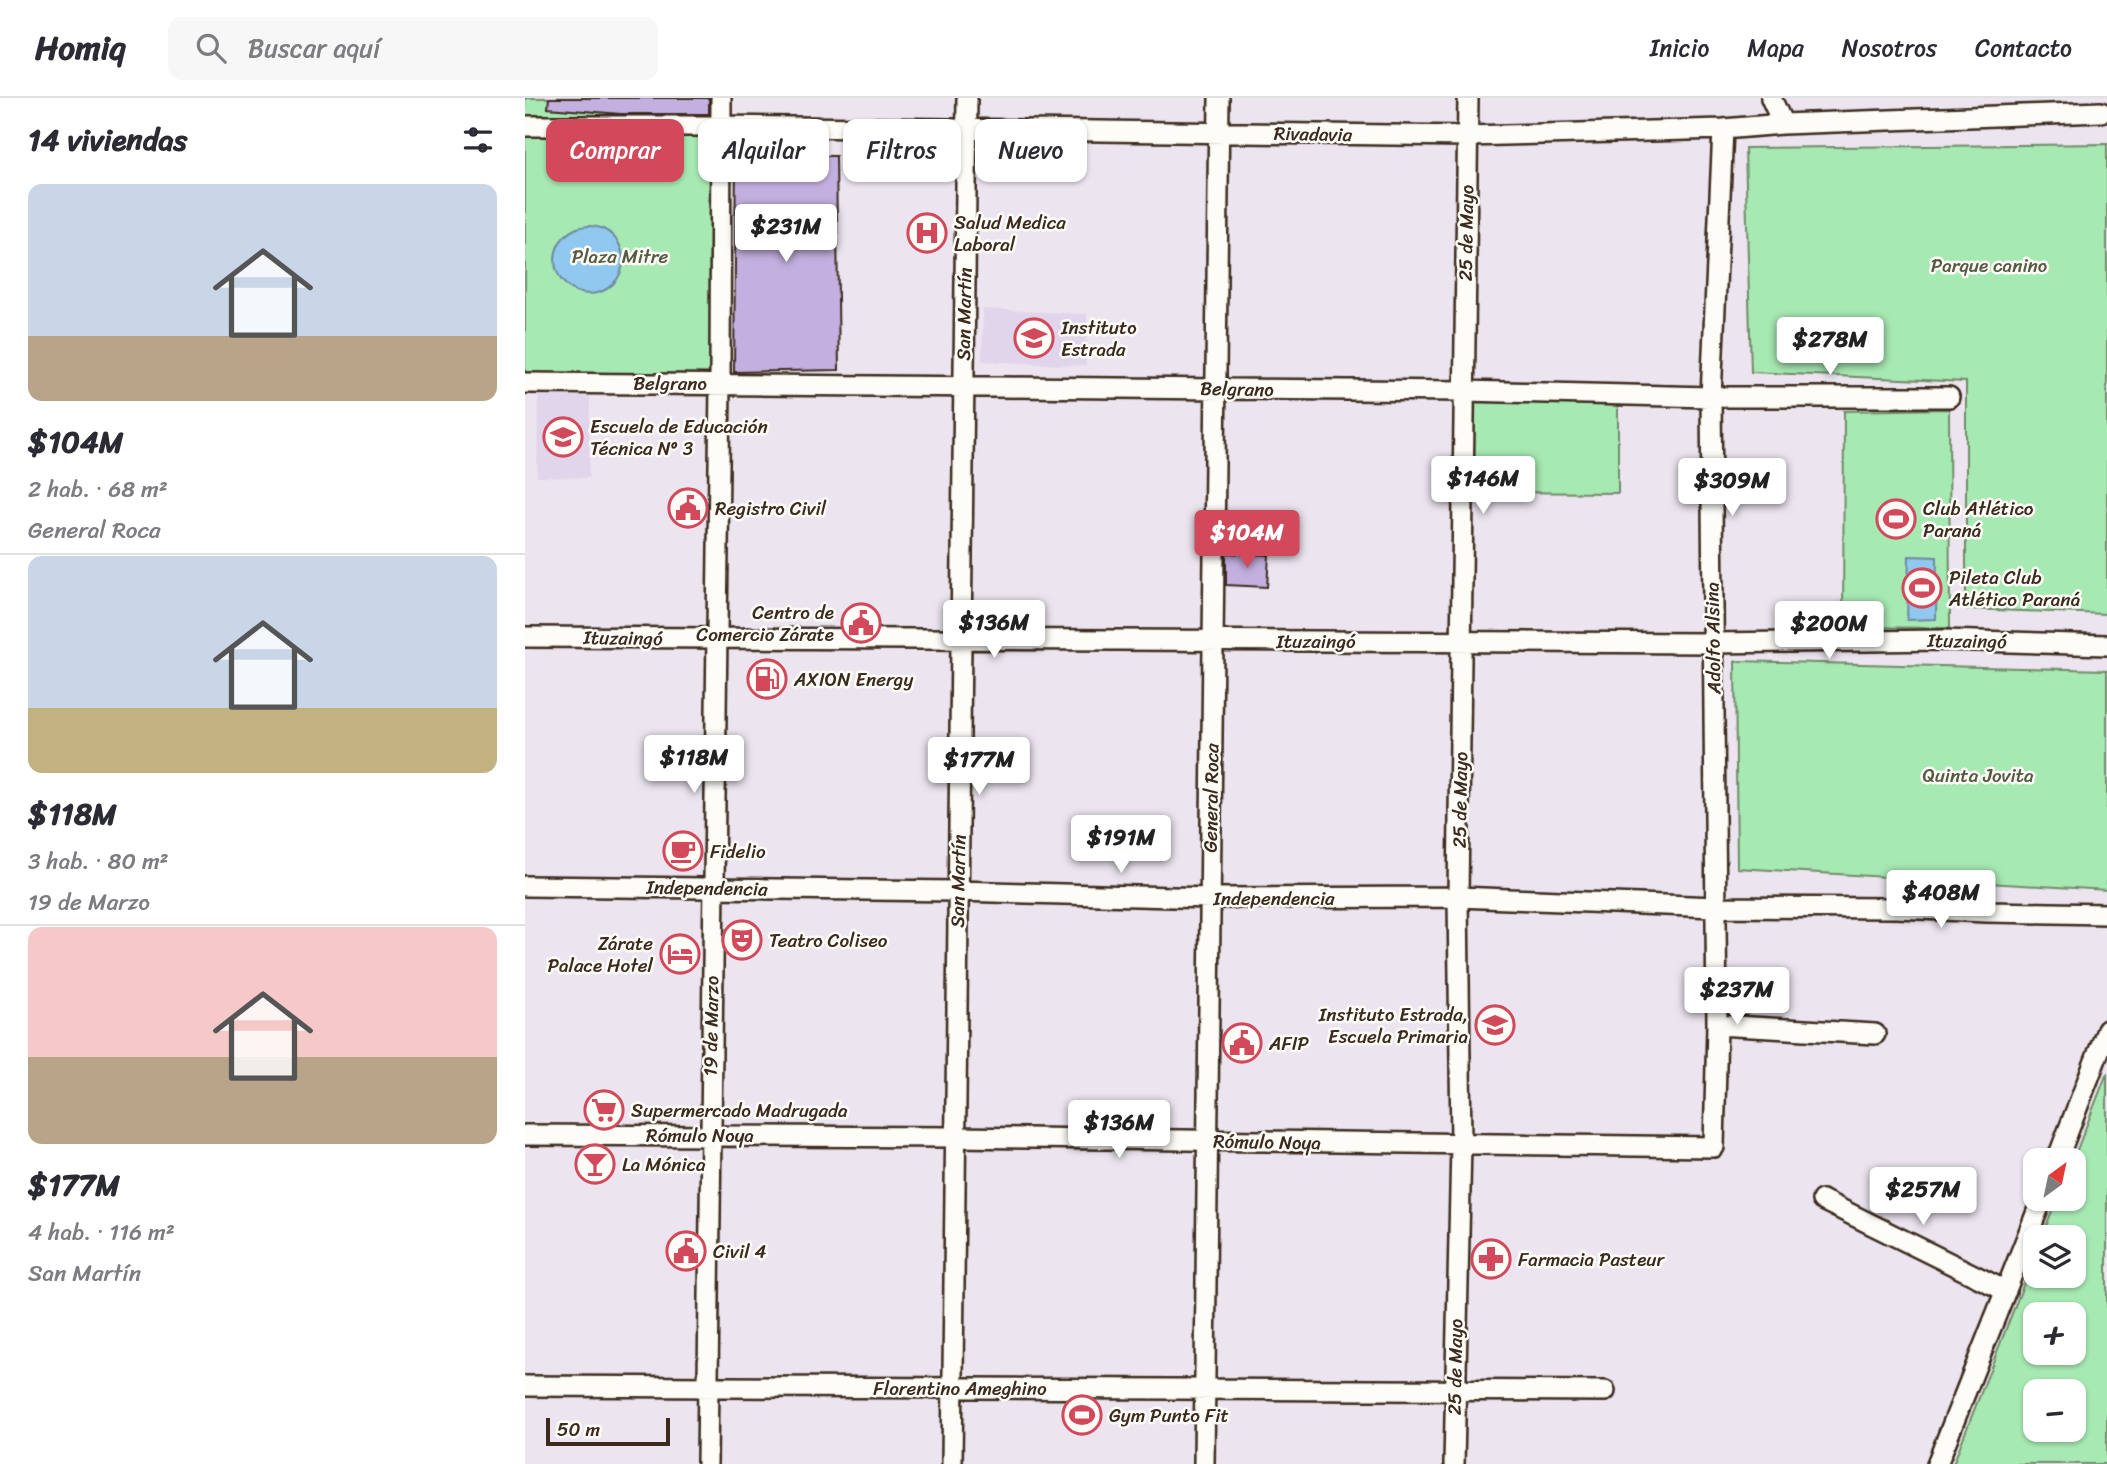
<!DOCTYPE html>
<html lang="es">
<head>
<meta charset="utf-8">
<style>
  :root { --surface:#fff; --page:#f7f7f7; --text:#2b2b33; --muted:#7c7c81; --line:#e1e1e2; --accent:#d1495b }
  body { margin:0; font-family:Sriracha,sans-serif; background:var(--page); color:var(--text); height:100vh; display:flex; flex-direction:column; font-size:26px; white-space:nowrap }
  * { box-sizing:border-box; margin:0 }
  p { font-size:23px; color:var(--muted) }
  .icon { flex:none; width:38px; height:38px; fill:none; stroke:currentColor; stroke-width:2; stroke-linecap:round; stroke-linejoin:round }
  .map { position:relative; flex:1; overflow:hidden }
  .details { display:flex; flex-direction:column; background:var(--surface); width:525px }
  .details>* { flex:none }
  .banner { position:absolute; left:21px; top:21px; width:665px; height:63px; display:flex; gap:14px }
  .needle { width:46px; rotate:33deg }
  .fabs { position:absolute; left:1498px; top:1050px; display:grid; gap:14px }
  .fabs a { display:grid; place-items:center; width:63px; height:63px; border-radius:14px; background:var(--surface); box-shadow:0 2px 5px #0004; font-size:35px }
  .scale { position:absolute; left:21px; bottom:18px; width:124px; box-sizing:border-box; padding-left:7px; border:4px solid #3b2a1e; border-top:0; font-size:19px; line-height:24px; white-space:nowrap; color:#3b2a1e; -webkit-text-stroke:5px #fdfcf7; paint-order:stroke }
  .price { position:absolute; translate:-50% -60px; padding:0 16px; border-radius:7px; background:#fff; color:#222; font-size:23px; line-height:46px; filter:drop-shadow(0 2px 4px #0008) }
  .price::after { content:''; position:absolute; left:50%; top:42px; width:21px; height:16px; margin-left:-10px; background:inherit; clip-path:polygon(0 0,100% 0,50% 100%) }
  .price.selected { background:var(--accent); color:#fff }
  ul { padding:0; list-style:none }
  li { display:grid; align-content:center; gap:14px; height:371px; padding:0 28px }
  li+li { border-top:2px solid var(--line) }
  li span { display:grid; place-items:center; height:217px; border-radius:14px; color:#555 }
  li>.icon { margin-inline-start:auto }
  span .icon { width:126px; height:126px; fill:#fffc; stroke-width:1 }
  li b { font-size:30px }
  h2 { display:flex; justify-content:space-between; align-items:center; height:84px; padding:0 28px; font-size:30px }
  .pill { padding:0 24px; border-radius:14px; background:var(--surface); box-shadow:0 2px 5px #0004; font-size:24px; line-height:63px }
  .pill.selected { background:var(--accent); color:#fff }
  header { display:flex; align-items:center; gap:42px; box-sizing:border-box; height:98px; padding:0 35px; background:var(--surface); border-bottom:2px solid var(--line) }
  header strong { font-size:33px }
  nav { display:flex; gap:38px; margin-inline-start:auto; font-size:24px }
  .search { width:490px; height:63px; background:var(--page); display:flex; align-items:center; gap:18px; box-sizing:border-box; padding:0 24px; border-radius:14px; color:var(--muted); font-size:26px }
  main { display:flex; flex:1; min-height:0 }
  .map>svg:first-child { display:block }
  .built { fill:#e0d5eb }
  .green { fill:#a7e9b3; stroke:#718a68; stroke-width:2; fill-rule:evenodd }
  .water { fill:#90c8ef; stroke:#6e899b; stroke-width:2 }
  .building { fill:#c3b0e0; stroke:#3b2a1e; stroke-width:2 }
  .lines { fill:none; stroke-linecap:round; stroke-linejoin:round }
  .minor-casing { stroke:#3b2a1e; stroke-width:24 }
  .minor { stroke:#fdfcf7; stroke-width:19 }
  .labels { text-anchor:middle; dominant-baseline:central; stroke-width:5; stroke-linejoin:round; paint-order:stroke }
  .street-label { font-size:19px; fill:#3b2a1e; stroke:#fdfcf7 }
  .poi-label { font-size:19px; fill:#3b2a1e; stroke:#fdfcf7; text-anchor:start }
  .park-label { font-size:19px; fill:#565a43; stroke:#fdfcf7 }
</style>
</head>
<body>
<header>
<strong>Homiq</strong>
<div class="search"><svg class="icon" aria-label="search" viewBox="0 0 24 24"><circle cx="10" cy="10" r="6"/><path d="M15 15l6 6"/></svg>Buscar aquí</div>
<nav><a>Inicio</a><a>Mapa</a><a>Nosotros</a><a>Contacto</a></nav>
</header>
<main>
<section class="details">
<h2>14 viviendas<svg class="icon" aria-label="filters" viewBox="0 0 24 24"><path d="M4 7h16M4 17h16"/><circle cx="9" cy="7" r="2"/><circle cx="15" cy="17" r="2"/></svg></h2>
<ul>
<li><span style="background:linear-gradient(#c9d6e8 70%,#b9a48a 0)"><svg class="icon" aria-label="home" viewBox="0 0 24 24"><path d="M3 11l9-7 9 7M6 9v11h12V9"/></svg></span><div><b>$104M</b><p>2 hab. · 68 m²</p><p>General Roca</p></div></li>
<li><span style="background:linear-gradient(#c9d6e8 70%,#c2b280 0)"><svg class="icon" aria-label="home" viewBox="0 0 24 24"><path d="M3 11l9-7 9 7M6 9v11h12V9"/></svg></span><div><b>$118M</b><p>3 hab. · 80 m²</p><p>19 de Marzo</p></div></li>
<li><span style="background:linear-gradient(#f6c9c9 60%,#b9a48a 0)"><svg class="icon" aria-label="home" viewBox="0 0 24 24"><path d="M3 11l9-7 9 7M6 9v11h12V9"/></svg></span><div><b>$177M</b><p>4 hab. · 116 m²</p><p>San Martín</p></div></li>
</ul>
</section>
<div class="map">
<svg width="1582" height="1366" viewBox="0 0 1582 1366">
  <rect width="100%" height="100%" fill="#ece5f0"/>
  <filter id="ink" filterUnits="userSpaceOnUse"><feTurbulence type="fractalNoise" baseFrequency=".0143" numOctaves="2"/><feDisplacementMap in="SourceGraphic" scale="14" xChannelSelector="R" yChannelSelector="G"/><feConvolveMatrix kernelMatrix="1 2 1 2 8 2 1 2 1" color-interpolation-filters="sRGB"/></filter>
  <g filter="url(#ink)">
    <!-- built -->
    <path class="built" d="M458,211L562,216L561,268L457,263Z
      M13,298L65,299L64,380L12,379Z"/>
    <!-- green -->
    <path class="green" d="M0,0H189L191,23H0Z
      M181,34L187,39L188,268L185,275L178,279H0V35Z
      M1582,46V516L1441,511V284L1226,274L1220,50Z
      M949,302L1093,303V395L949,394Z
      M1424,311L1425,530L1318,529L1319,313Z
      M1210,563L1582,572V792L1212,770Z
      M1582,975V1366H1428L1510,1157V1178H1549V1139H1517L1532,1101H1549L1548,1062ZM1510,1216H1549V1255H1510ZM1510,1293H1549V1332H1510Z"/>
    <!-- water -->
    <path class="water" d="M30 162a34 34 0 1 1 68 0a34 34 0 1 1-68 0Z
      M1384,458L1412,459L1411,521L1382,522Z"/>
    <!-- building -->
    <path class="building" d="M24,0H184V16H96L23,10Z
      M211,57L311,58L314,272L209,274Z
      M701,455L744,457L742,489L701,487Z"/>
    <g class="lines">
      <!-- minor casing -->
      <g class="minor-casing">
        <path id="minor" d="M1246,0L1258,26
          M0,28H196L942,38L1198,31L1258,26L1576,14
          M0,285L939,293L1186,299H1424
          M0,539L1188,545L1419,542L1582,547
          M0,788L433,793L685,800L933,799L1191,809L1372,810L1462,814L1582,816
          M1192,927L1350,936
          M0,1037L431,1039L1189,1049L1192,927L1186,299L1198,31
          M1532,1062L1582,932
          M1297,1102L1481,1193
          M0,1288L1080,1293
          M182,1366L195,285L196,0
          M427,1366L442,0
          M679,1366L694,0
          M929,1366L936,1046L933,799L943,0
          M1412,1366L1517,1101"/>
      </g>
      <!-- minor -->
      <use href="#minor" class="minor"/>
    </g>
  </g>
  <!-- icons -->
  <defs>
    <g id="hospital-ring" transform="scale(2.0125)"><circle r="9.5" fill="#fdfcf7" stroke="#d1495b" stroke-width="1.5"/><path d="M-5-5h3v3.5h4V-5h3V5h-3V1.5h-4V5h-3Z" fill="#d1495b"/></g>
    <g id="school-ring" transform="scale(2.0125)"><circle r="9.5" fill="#fdfcf7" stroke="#d1495b" stroke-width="1.5"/><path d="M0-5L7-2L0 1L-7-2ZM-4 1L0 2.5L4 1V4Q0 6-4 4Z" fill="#d1495b"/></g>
    <g id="civic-ring" transform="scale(2.0125)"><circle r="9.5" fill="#fdfcf7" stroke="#d1495b" stroke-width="1.5"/><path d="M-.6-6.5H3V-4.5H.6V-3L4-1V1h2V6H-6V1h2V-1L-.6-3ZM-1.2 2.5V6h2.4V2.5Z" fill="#d1495b"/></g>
    <g id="stadium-ring" transform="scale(2.0125)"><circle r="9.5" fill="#fdfcf7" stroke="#d1495b" stroke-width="1.5"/><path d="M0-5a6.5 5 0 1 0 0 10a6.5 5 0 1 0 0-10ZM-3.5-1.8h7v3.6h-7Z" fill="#d1495b"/></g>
    <g id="fuel-ring" transform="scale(2.0125)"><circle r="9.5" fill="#fdfcf7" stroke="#d1495b" stroke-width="1.5"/><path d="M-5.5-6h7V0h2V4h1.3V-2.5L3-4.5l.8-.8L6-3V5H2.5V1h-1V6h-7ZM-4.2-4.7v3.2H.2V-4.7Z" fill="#d1495b"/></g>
    <g id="cafe-ring" transform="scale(2.0125)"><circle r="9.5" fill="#fdfcf7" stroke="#d1495b" stroke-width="1.5"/><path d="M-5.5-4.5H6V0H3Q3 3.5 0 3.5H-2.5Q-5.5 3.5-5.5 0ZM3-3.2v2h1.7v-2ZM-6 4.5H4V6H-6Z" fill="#d1495b"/></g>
    <g id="theatre-ring" transform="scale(2.0125)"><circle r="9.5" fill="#fdfcf7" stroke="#d1495b" stroke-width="1.5"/><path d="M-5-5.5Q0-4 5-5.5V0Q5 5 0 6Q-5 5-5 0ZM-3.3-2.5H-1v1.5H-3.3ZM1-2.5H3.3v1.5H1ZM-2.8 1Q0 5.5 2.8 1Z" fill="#d1495b"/></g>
    <g id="hotel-ring" transform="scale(2.0125)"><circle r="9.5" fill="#fdfcf7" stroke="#d1495b" stroke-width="1.5"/><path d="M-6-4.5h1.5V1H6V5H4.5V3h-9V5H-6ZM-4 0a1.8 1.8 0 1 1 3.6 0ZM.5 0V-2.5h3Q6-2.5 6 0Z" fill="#d1495b"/></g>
    <g id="supermarket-ring" transform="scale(2.0125)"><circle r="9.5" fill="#fdfcf7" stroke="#d1495b" stroke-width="1.5"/><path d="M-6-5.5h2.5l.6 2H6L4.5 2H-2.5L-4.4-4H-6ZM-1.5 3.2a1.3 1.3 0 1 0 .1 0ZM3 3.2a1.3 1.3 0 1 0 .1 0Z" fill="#d1495b"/></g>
    <g id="bar-ring" transform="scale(2.0125)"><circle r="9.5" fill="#fdfcf7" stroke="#d1495b" stroke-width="1.5"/><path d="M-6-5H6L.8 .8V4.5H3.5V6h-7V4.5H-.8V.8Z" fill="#d1495b"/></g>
    <g id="pharmacy-ring" transform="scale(2.0125)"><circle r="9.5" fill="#fdfcf7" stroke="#d1495b" stroke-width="1.5"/><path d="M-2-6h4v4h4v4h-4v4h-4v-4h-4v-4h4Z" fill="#d1495b"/></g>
  </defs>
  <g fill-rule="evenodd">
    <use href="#hospital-ring" x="402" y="135"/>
    <use href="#school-ring" x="509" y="240"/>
    <use href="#school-ring" x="38" y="339"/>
    <use href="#civic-ring" x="163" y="410"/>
    <use href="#stadium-ring" x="1371" y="421"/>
    <use href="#stadium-ring" x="1397" y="490"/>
    <use href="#civic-ring" x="336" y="525"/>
    <use href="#fuel-ring" x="242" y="581"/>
    <use href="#cafe-ring" x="158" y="753"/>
    <use href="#theatre-ring" x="217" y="842"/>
    <use href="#hotel-ring" x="155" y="856"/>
    <use href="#school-ring" x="970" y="927"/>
    <use href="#civic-ring" x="717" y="945"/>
    <use href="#supermarket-ring" x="79" y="1012"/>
    <use href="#bar-ring" x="70" y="1066"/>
    <use href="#civic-ring" x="161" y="1153"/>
    <use href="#pharmacy-ring" x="966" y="1161"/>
    <use href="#stadium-ring" x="557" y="1317"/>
  </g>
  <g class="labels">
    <!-- street labels -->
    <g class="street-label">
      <text transform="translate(788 36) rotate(1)">Rivadavia</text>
      <text transform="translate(941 135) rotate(-89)">25 de Mayo</text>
      <text transform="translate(439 216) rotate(-89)">San Martín</text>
      <text x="145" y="285">Belgrano</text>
      <text transform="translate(712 291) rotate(1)">Belgrano</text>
      <text transform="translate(98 540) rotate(1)">Ituzaingó</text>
      <text transform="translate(1188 540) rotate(-91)">Adolfo Alsina</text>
      <text x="791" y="543">Ituzaingó</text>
      <text transform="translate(1442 543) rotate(1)">Ituzaingó</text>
      <text transform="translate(686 700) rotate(-89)">General Roca</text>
      <text transform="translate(935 702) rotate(-89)">25 de Mayo</text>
      <text transform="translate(433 783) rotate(-89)">San Martín</text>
      <text transform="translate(182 790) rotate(1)">Independencia</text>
      <text x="749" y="800">Independencia</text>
      <text transform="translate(186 928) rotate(-89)">19 de Marzo</text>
      <text x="175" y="1037">Rómulo Noya</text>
      <text transform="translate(742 1044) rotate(1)">Rómulo Noya</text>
      <text transform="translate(930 1269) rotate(-89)">25 de Mayo</text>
      <text x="435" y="1290">Florentino Ameghino</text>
    </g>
    <!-- poi labels -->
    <g class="poi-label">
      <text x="429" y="124">Salud Medica<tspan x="429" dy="22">Laboral</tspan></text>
      <text x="536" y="229">Instituto<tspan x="536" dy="22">Estrada</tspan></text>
      <text x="65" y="328">Escuela de Educación<tspan x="65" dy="22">Técnica Nº 3</tspan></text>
      <text x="190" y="410">Registro Civil</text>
      <text x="1398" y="410">Club Atlético<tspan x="1398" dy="22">Paraná</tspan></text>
      <text x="1424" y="479">Pileta Club<tspan x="1424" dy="22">Atlético Paraná</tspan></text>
      <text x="309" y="514" text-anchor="end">Centro de<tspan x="309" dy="22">Comercio Zárate</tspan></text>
      <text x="269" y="581">AXION Energy</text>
      <text x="185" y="753">Fidelio</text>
      <text x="244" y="842">Teatro Coliseo</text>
      <text x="128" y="845" text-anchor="end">Zárate<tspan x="128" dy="22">Palace Hotel</tspan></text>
      <text x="943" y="916" text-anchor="end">Instituto Estrada,<tspan x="943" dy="22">Escuela Primaria</tspan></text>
      <text x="744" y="945">AFIP</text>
      <text x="106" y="1012">Supermercado Madrugada</text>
      <text x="97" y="1066">La Mónica</text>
      <text x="188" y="1153">Civil 4</text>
      <text x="993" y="1161">Farmacia Pasteur</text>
      <text x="584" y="1317">Gym Punto Fit</text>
    </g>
    <!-- park labels -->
    <g class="park-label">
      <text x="95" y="158">Plaza Mitre</text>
      <text x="1464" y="167">Parque canino</text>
      <text x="1453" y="677">Quinta Jovita</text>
    </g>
  </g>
</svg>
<div class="fabs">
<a><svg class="needle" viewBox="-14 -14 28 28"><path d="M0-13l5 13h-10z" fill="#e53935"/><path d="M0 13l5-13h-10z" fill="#7c7c81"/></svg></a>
<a><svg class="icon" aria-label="layers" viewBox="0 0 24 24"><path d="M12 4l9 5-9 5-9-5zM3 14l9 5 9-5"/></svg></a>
<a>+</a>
<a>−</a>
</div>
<div class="scale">50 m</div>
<b class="price" style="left:261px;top:166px">$231M</b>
<b class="price" style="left:1305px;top:279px">$278M</b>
<b class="price" style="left:958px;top:418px">$146M</b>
<b class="price" style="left:1207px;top:420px">$309M</b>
<b class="price selected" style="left:722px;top:472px">$104M</b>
<b class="price" style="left:469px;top:562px">$136M</b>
<b class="price" style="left:1304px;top:563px">$200M</b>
<b class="price" style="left:169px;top:697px">$118M</b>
<b class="price" style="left:454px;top:699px">$177M</b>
<b class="price" style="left:596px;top:777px">$191M</b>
<b class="price" style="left:1416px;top:832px">$408M</b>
<b class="price" style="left:1212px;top:929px">$237M</b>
<b class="price" style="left:594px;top:1062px">$136M</b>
<b class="price" style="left:1398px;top:1129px">$257M</b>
<div class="banner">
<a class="pill selected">Comprar</a>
<a class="pill">Alquilar</a>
<a class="pill">Filtros</a>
<a class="pill">Nuevo</a>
</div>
</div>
</main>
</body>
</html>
